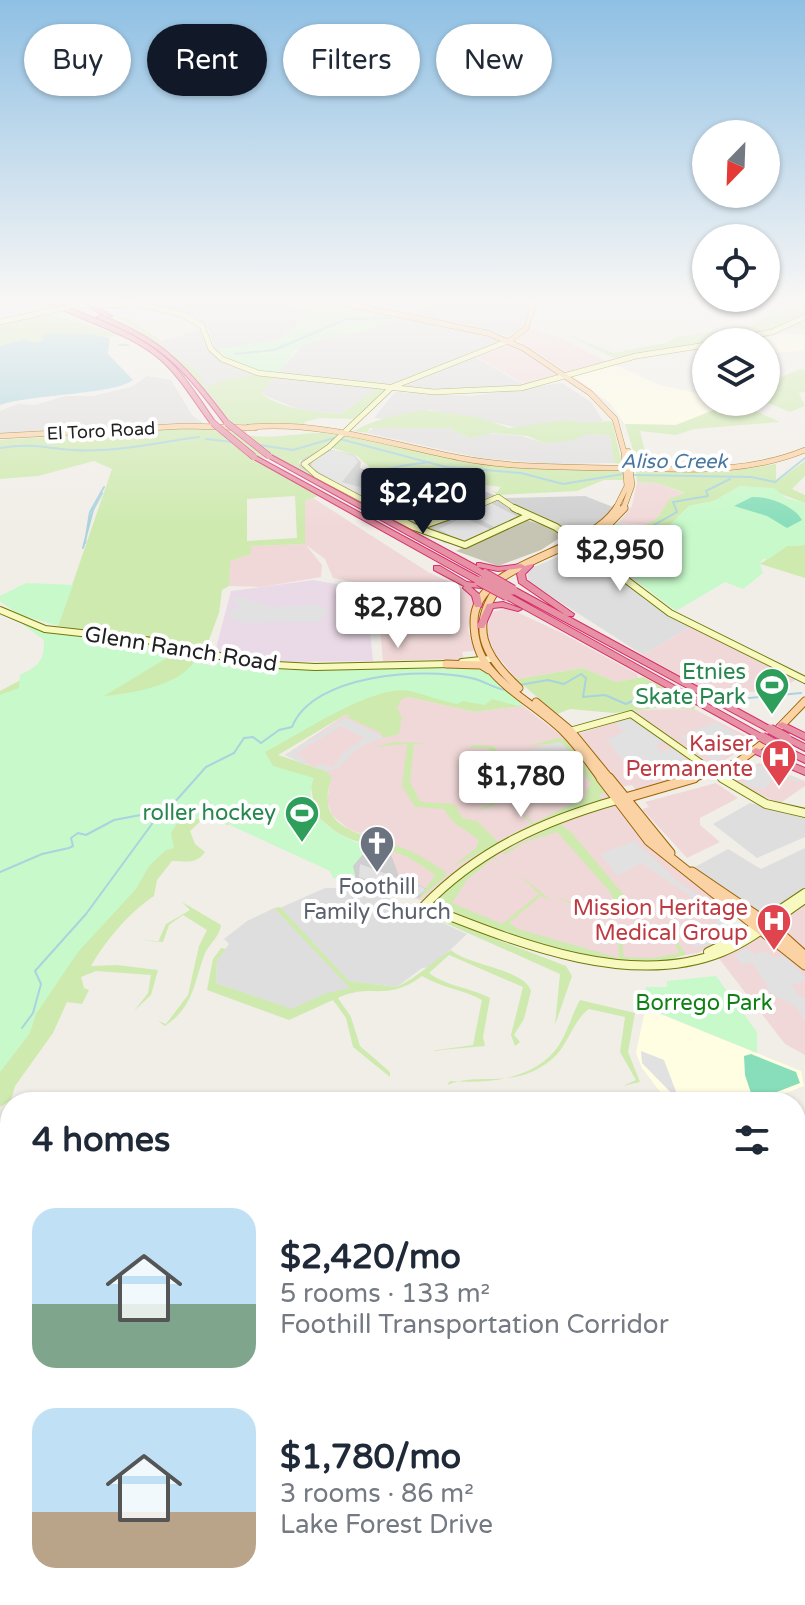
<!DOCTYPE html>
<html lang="en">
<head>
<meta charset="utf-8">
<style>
  :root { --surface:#fff; --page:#f6f6f7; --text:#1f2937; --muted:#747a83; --accent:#111827 }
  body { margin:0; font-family:"Varela Round",sans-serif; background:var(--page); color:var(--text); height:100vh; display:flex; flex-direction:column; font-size:30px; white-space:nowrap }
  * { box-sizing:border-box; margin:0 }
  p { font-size:26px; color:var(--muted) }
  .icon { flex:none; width:44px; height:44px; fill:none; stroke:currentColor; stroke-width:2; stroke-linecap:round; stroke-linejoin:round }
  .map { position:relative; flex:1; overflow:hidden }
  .side { position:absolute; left:0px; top:1092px; width:806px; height:514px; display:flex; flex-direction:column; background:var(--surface); border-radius:32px 32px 0 0; box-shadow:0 2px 6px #0004 }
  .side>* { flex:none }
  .banner { position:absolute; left:24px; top:24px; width:758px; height:72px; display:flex; gap:16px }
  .needle { width:52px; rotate:203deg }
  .buttons { position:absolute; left:692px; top:120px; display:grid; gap:16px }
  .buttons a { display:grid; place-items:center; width:88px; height:88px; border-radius:50%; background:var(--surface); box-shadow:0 2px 6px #0004; font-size:40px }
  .price { position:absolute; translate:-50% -68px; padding:0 18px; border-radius:8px; background:#fff; color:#222; font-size:26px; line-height:52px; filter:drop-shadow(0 2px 4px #0008) }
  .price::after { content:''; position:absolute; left:50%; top:48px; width:24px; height:18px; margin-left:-12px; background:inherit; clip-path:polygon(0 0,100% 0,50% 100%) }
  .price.selected { background:var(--accent); color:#fff }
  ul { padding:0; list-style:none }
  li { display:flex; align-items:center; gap:24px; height:200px; padding:0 32px }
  li span { display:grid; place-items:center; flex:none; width:224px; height:160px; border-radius:24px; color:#555 }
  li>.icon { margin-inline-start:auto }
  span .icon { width:96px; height:96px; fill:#fffc; stroke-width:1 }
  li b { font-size:34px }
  h2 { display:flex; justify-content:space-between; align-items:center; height:96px; padding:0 32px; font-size:34px }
  .chip { padding:0 28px; border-radius:36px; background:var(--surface); box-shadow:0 2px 6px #0004; font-size:28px; line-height:72px }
  .chip.selected { background:var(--accent); color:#fff }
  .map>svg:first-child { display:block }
  .residential { fill:#dfdede }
  .commercial { fill:#f1d8d8 }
  .industrial { fill:#eadae7 }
  .education { fill:#fffee3 }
  .religious { fill:#cfcfcf }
  .construction { fill:#c6c5b3 }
  .grass { fill:#ceeaaf; fill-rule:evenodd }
  .park { fill:#c7f9ca }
  .pitch { fill:#88deba }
  .parking { fill:#e1e1e1 }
  .water { fill:#a9d3de }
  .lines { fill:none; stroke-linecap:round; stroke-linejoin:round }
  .stream { stroke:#a9d3de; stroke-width:2 }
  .secondary-far2-casing { stroke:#707907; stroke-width:6 }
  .secondary-far1-casing { stroke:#707907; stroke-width:8 }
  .secondary-casing { stroke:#707907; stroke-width:10 }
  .primary-far2-casing { stroke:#9b6403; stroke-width:6 }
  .primary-far1-casing { stroke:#9b6403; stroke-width:9 }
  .primary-casing { stroke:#9b6403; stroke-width:11 }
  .highway-casing { stroke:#d92b6c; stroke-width:2 }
  .secondary-far2 { stroke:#f7f9be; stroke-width:5 }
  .secondary-far1 { stroke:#f7f9be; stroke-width:6 }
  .secondary { stroke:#f7f9be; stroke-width:8 }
  .primary-far2 { stroke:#fad2a4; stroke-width:5 }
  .primary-far1 { stroke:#fad2a4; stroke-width:7 }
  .primary { stroke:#fad2a4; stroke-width:9 }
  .highway { fill:#e692a4; fill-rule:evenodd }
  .secondary-bridge-casing { stroke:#707907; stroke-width:6; stroke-linecap:butt }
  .highway-bridge-far1-casing { stroke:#d92b6c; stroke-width:7; stroke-linecap:butt }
  .highway-bridge-casing { stroke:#d92b6c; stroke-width:11; stroke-linecap:butt }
  .secondary-bridge { stroke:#f7f9be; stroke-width:5 }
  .highway-bridge-far1 { stroke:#e692a4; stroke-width:6 }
  .highway-bridge { stroke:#e692a4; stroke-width:9 }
  .labels { text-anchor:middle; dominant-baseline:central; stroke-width:8; stroke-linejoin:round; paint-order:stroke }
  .far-street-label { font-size:18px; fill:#212121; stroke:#fff }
  .far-water-label { font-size:20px; font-style:italic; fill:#4877a0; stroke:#fff }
  .street-label { font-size:22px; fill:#212121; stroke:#fff }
  .leisure-label { font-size:22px; fill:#27864d; stroke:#fff; text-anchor:end }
  .health-label { font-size:22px; fill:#be3a42; stroke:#fff; text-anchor:end }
  .worship-label { font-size:22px; fill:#5b616d; stroke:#fff }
  .park-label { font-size:22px; fill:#0e8014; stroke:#fff }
</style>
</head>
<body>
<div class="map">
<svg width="805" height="1605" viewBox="0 0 805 1605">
  <rect width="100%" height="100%" fill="#f1eee8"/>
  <!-- residential -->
  <path class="residential" d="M140,303H292L288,304L313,311L280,339L216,350L208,329L198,319L173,308Z
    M437,303H529V310L519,330L508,336L464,324L414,317L421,309Z
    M396,318L446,325L504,340L390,385L277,374L302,346L328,336L359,333Z
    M201,330L215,356L260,374L230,378L205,388L200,373L157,342Z
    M475,357L524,385L456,392L401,387Z
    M147,376L171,380L192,415L204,424L0,434V411L18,404L35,405L65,396H93L131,387Z
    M274,377L379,387L341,414L303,411L261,394Z
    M562,383L591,402L603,421L586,424L566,420L521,428L430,410L386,419L374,418L395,392L471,396Z
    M409,425L453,428L466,437L482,433L522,436L543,443L586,434L610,435L614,463L553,464L480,458L367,433L376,426Z
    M578,548L604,562L645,600L690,627L643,655L529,582L527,572L532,568Z
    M750,803L805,816V837L757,858L713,824Z
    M805,848V888L768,914L757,912L693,868L728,849L761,869Z
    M325,888H353L382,895L467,934L432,967L422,968L397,987L349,981L280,908Z
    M274,908L350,986V988L292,1010L216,983L217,960L229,944L224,939L247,921Z
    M805,1156V1250L796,1258V1168Z
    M805,1271V1380L796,1378V1278Z
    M796,1436L805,1439V1578L796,1577Z
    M805,1595V1605H518L488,1596Z"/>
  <!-- commercial -->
  <path class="commercial" d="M528,328L560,338L606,361L567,372L517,340Z
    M512,344L559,374L558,376L526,385L477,357Z
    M637,482L657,483L686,494L671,500L651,525L618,523L632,506Z
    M313,498L428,572L469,591L475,600L468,629L474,651L462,652L464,659L383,661L377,597L381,587L333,578L325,559L306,545L322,565L321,577L261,587L229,586V561L250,554L251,546L305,544V501Z
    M508,608L562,633L637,674L638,678L616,682L583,668L516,679L495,653L486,632L492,612Z
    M690,627L797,679L782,688L716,696L643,655Z
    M408,697L474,712L523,706L562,736L654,850L733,910L724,922L735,935L698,953L656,960L613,961L356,880L352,866L358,865L375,839L348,829L332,815L327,801L331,778L326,772L285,755L345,715Z
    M694,709L755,740L715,767L630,710Z
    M630,718L706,769L705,773L637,792L632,785L621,787L577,734Z
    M759,763L805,781V786L779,804L728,778Z
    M716,783L738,798L700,818V825L720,842L687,858L642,809L649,807L645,802Z
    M805,903V952L777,923Z
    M761,934L805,970V1055L785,1044L717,956Z"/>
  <!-- industrial -->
  <path class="industrial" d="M313,580L371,590L367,600L373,661L275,662L215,652L231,591Z"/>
  <!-- education -->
  <path class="education" d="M788,333L805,335V350L774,353L766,350V342L748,341Z
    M613,364L659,385L706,395V402H734L676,425L625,424L610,403L573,376Z
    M648,1009L801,1071L804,1086L763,1102H668L642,1068L636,1053L645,1010Z"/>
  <!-- religious -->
  <path class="religious" d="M323,448L354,455L361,462L360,468L378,473L483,485L480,490L504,498L585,496L613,507L604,519L567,543L558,532L530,520L468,545L445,543L298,467L303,457Z
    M369,847L390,852L399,876L427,889L420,898L356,880L352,866Z"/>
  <!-- construction -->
  <path class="construction" d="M526,520L553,528L561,537L541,550L498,566L456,551Z"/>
  <!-- grass -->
  <path class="grass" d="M805,303V330L786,326L749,337L614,358L571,337L575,335V338L614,353L665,343L678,337L751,326L764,317Z
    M47,313L117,334V337L52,333L42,336L43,340L37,343L24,339L0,346V324Z
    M117,317L128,318L161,340L157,342L200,373L205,388L230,378L260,374L274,377L261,394C286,411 317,412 341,414L379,387L385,389L354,419L320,418L305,422L303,427L232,424L193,375L177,378L149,350L125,338L142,332Z
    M800,369L805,370V392L799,393L805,406L790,412L766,402L770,382Z
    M734,402H755L749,406L752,409L780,422L694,429L676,435L640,431L648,464L635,457L625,424L676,425Z
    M425,410L477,417L509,428L566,420L586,423L612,421L622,464L614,463L610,435L586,434L575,440L543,443L528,436L492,433L469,438L449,428H370L367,433L354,431C378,418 398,414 425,410Z
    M189,428L246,430L247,435C277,440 303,431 332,433L467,461L619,470L623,471V480H604L577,491L499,495L491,491L497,492L501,487L374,471L357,456L326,446L299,461V467L378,510L274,457L255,458L318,496L305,501V544L251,546V554L230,561L229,586L222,590L219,613L206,648L58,626L112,469L94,461L38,476L0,479V440ZM295,496L297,538L247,541V499Z
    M805,461V476L792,489L805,495V503L765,488L740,486L714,501L689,506L662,533H648L637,528C658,521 658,517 669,499L685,493L657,483L637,482L636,471L726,472L776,464V482Z
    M805,545V578L760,564L787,546Z
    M169,648L201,656L198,662L214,667L218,663L514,701L523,706L474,712L408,697L401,700L397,709L402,717L399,734L383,738L380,732L348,718L350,715H345L278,755L326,771L332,778C311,832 370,835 406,849C420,855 433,864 445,871L446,876L418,900L435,875C426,869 417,862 407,857C370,840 347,849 315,813L311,786L281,769L228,825L204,818L190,831L195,844L205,852C196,865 185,861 172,861L157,880L154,896C128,913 105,942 91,966L117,965L158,970L151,995L134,1011L148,993L151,975L96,971L81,977L84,988L89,990L82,1004L67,1002L53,1033L15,1086L11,1100L0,1107V691L34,673Z
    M583,668L616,682L643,677L696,705L694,709L657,708L614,713L570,709L557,714L516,679Z
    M559,738L565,740L606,792L599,795L602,800L548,818L452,867L476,848L479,841C466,828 452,826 444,809L415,807L402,786L407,744L375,747L394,742L428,743L414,744L410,783L421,802L454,804L463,818L477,821L498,842L532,824L511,805L534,823L586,797V790L591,784L563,743L529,745Z
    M473,745L494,746L504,766L527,763L534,773L532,786L522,794L474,813L518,788L525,777L519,770H498L488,748H469Z
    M559,823L572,833L624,895L627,917L589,914L557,896L597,913H619L610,892L557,832L525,842L505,855L502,853Z
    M492,856L507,865L493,858L467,880L452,903L502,924L539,894L517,873L551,900L541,896L509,923L518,929L619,958L617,927L601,925H628L620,927L624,957L653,958L679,953L674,941L660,931L675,939L686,954C617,983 501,932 435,907L434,903L453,882Z
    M396,901L566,966L572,976L555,1025L560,974Z
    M182,902L221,925C220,936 210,943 205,953C194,982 194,1007 165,1026L158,1021L166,1024L188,995L199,946L207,930L183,915L169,925L163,942L138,939L158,942L166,924L190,910Z
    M280,907L349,981L397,987C418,977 432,962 451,950C469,966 525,969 531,991L524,1019L514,1035L520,1042L515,1046L511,1035L523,987L449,955L429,973C448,987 469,987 490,998L483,1037L485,1046L430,1051L473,1045L482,1000C462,989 442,988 422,976C386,1003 372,982 338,998L351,1017L360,1046L390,1072V1077L353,1047L346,1018L333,1000L289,1020L207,990L213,959L221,948L226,949L217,960L216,983L292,1009L324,994L350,988L274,908Z
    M580,1000L635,1013L628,1052L640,1082L623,1086L636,1080L620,1052L625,1017L589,1009C572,1021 568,1047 551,1060C512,1091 481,1071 447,1085L450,1081C487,1084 536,1080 559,1045C568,1031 572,1014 580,1000Z"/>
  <!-- park -->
  <path class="park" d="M338,303L396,318C371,337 333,332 304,345C287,353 289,365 277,374L240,365L216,350L280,339L312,310L285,304Z
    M740,486L774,488L786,498L805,503V545L787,546L769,559H763L760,564L763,573L743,589L725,582L676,611L590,546L617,523L648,533H662L689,506L714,501Z
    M26,583L73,585L58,626L18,614L0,601V596Z
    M22,624L54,633L169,647L167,658L104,696C132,693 185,686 198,655L211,659L206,665L214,667L220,661L289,670L485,668L525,703L518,706L492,699L485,705L463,701L457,704C441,701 426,695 410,691C372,684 298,736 265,752L273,766L314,778C299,817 338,836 369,847L353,866L356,880L333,878L330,871L210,816L177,824L171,833L174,848L166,850L150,865L135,890L78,952L36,1014L30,1033L0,1072V695L19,688L20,675C39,666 44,661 44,640Z
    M716,976L757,1032V1053L642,1006L646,987H667V981Z
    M0,1257L10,1274V1596H469L485,1605H0Z"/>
  <!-- pitch -->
  <path class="pitch" d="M752,497C769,496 794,506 802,520L787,528L767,516L734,506Z
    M751,1054L796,1072L800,1083L764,1097L752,1096L745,1075L744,1056Z"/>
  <!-- parking -->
  <path class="parking" d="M332,450L354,456L358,462L342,482L366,489L359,497L311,467L313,460Z
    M491,503L516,516V517L494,527L468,513Z
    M463,517L489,529V530L462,542L439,529Z
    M238,596L270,607L317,605L329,609L319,622L244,623L229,618L233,609L242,608L232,601Z
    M345,718L383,737L358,748L338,768L327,771L315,768L320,763L333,768L344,752L365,738L341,726L295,754L307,760L305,765L285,755Z
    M632,719L664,740L656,745L661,751L675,748L698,772L666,781L656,772L640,775L632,772L607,740L623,732L615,722Z
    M715,722L746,740L715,762L681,737Z
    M558,742L562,743L573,758L539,766L528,751Z
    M763,765L784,773L800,779L798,782L777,774L764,790L743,784L754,768Z
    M635,841L676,880L727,915L724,923L728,930L705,946L693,947L690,937L671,923L674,921L695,934L717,922V914L641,863L618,876L600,854Z
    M360,864L424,888L425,890L417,897L359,877Z
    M746,948L755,955L762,951L775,958L785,956L804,976V981L791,985L801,998H805V1021L796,1007L771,993L753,963L743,964L734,956Z
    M641,1051L664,1060L680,1102L642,1063Z"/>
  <!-- water -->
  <path class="water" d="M51,333L91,334L110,338L108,354L133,380C113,395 31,394 0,405V346L24,339L37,343L43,340L41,336Z"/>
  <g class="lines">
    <!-- stream -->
    <path class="stream" d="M119,345H128
      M235,354L274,350L347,319L390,318
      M206,439L233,442
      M340,439L446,467L521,473L563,484L623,474
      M259,445L293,450L334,438
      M0,448C33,443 43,448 74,450C115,453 159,442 199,437
      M400,466L430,462
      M381,470L398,467
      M633,475L751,477L775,482L805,458
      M645,530L677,512L673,502L708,496L706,491L730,479
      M85,543L90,512L104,487
      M83,548L93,510L102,493
      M519,685L548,680L564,684L581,674L586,678L583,697L605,695L626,704L653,691L691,703
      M749,698L801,693
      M0,872L42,854L69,848L73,846L71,838L78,833L86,835L114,820L162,811L173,804L206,767L234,753L244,738L253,737L261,743L279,730L292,727C313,674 422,667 471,678C484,680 493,689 506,690
      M22,1028L33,1013L41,984L35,971L86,914L160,813
      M796,1112L805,1120
      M796,1126L805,1124"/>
    <!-- secondary-far2 casing -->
    <g class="secondary-far2-casing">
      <path id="secondary-far2" d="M79,306L137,304L182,314L202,326L211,349L222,359L258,373L434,392L521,388L636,356L706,345
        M0,322L58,309
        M721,342L772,332L805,317
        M382,510L316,475L304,464L329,447L392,387L511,340
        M468,510L498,497L517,510"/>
    </g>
    <!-- secondary-far1 casing -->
    <g class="secondary-far1-casing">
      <path id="secondary-far1" d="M378,508L414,527L465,545L528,516
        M514,508L556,527L670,613L805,680
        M419,527L473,508
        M0,610L45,629L153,641L256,664L315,667L450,664
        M462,662L490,659
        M566,732L631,714L725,780"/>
    </g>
    <!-- secondary casing -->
    <g class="secondary-casing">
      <path id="secondary" d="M722,778L766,804L805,813
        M617,800C543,821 478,850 424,906C511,940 628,990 722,952C752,940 778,917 805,899
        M708,952L741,936L805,893"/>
    </g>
    <!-- primary-far2 casing -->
    <g class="primary-far2-casing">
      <path id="primary-far2" d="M342,303L487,333L523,348L590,393L615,419L624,452L627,486L615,510
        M512,339L526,328L534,303
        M249,427C323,421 388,444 460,458C512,468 565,467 618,468C683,469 744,475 805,450
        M0,436L185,426L255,428
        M623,510L632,485L628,451"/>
    </g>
    <!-- primary-far1 casing -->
    <g class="primary-far1-casing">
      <path id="primary-far1" d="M603,530L624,508
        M590,539L586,544L597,552
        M500,585C468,626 484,656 519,688
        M446,664L481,665L489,670
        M536,702L571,731L611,780
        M779,728L805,701
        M602,780C590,764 578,746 564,732C541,709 510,694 489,668C478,654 474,640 474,622C474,561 588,555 617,508
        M687,780L737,763L770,738"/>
    </g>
    <!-- primary casing -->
    <g class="primary-casing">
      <path id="primary" d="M601,778L649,841L805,965
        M609,778L670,853
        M622,799L694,778
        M692,872L773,927L805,956"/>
    </g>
    <!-- highway casing -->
    <g class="highway-casing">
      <path id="highway" d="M49,303H58C97,320 141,333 172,364C189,381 202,403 216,423L215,424H211C195,403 181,378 161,360C128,332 86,323 49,303Z
        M81,303H89L112,316L107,317Z
        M100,315C164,339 189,369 229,422V424H225C205,398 185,370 158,350C140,337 119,327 98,318L97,317Z
        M254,455L482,579L483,581L479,583H476L252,458L251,457Z
        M267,455H271L477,566V563H480L498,567L521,564L525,566L532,564L533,566L525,574L526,580L574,614L573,616H567L519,583L517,574L522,568L498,571L478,567L489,574L488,576H482L267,457Z
        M434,566H440L467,582L490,585V589L471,587L480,595L482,605L481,607H475L472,596L463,588L464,586L434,570Z
        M510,588H516L775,729L770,732L767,731L510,592Z
        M504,594H510L767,737L762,740L759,739L504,598Z
        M503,602L522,609L518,611L502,607L493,608L484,628H478L477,626L487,604Z
        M782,722L805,733V740L779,727L777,725Z
        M787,735L805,744V751L784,740L782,738L784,736Z
        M782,745L805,756V763L779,750L777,748L779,746Z
        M756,748L805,768V775L753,753L751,751Z"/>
    </g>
    <!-- secondary-far2 -->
    <use href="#secondary-far2" class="secondary-far2"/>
    <!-- secondary-far1 -->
    <use href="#secondary-far1" class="secondary-far1"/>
    <!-- secondary -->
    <use href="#secondary" class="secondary"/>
    <!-- primary-far2 -->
    <use href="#primary-far2" class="primary-far2"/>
    <!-- primary-far1 -->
    <use href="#primary-far1" class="primary-far1"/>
    <!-- primary -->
    <use href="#primary" class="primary"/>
    <!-- highway -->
    <use href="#highway" class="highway"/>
    <!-- secondary-bridge casing -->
    <g class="secondary-bridge-casing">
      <path id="secondary-bridge" d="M74,306H79
        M58,309L68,307"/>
    </g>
    <!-- highway-bridge-far1 casing -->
    <g class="highway-bridge-far1-casing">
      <path id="highway-bridge-far1" d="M213,423L254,457
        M227,423L269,456"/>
    </g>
    <!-- highway-bridge casing -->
    <g class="highway-bridge-casing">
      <path id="highway-bridge" d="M485,574L513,590
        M479,581L507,596
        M770,729L787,738
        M762,737L782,748"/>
    </g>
    <!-- secondary-bridge -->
    <use href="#secondary-bridge" class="secondary-bridge"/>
    <!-- highway-bridge-far1 -->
    <use href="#highway-bridge-far1" class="highway-bridge-far1"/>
    <!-- highway-bridge -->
    <use href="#highway-bridge" class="highway-bridge"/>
  </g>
  <!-- sky -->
  <linearGradient id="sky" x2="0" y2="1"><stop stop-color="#8fc0e4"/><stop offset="0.57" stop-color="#f9f7f5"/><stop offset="1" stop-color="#f9f7f5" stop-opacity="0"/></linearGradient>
  <rect width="805" height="528" fill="url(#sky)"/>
  <!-- icons -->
  <defs>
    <g id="stadium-pin" transform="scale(1.8)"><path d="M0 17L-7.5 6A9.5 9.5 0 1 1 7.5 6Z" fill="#2e9e5b" stroke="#fff"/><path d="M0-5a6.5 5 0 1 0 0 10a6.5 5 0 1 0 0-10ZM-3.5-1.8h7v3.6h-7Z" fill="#fff"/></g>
    <g id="hospital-pin" transform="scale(1.8)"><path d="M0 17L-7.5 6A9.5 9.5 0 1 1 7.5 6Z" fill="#e0444e" stroke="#fff"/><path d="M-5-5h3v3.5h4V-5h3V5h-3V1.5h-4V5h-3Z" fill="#fff"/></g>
    <g id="church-pin" transform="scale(1.8)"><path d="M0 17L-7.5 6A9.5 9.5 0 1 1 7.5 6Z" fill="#6b7280" stroke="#fff"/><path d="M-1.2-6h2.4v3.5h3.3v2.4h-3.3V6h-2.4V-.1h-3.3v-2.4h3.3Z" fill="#fff"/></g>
  </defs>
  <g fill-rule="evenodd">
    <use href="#stadium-pin" x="772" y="685"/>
    <use href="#hospital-pin" x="779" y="757"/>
    <use href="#stadium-pin" x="302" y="813"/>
    <use href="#church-pin" x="377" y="843"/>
    <use href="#hospital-pin" x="774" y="921"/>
  </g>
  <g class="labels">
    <!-- far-street labels -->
    <g class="far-street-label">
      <text transform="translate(101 431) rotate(-3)">El Toro Road</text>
    </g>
    <!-- far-water labels -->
    <g class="far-water-label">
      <text x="674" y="462">Aliso Creek</text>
    </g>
    <!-- street labels -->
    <g class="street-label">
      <text transform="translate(181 649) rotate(9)">Glenn Ranch Road</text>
    </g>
    <!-- leisure labels -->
    <g class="leisure-label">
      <text x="746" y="672">Etnies<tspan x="746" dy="25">Skate Park</tspan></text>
      <text x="276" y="813">roller hockey</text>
    </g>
    <!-- health labels -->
    <g class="health-label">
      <text x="753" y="744">Kaiser<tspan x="753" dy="25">Permanente</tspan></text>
      <text x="748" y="908">Mission Heritage<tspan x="748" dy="25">Medical Group</tspan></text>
    </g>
    <!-- worship labels -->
    <g class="worship-label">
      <text x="377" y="887">Foothill<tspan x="377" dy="25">Family Church</tspan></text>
    </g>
    <!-- park labels -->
    <g class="park-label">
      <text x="704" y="1003">Borrego Park</text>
    </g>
  </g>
</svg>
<div class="buttons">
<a><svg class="needle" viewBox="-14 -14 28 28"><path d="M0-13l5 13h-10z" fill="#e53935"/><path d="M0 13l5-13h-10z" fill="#747a83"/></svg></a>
<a><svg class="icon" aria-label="locate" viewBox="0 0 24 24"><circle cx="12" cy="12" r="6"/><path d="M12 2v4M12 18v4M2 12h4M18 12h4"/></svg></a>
<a><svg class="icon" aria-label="layers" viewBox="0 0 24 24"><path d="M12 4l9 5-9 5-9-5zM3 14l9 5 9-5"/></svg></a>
</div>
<b class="price selected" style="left:423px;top:536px">$2,420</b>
<b class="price" style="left:620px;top:593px">$2,950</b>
<b class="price" style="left:398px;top:650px">$2,780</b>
<b class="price" style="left:521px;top:819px">$1,780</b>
<div class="banner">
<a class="chip">Buy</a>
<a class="chip selected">Rent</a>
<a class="chip">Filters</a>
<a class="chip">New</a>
</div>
<section class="side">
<h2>4 homes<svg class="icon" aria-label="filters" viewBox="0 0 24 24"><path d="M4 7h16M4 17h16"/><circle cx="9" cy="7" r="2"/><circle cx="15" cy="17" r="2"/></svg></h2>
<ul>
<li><span style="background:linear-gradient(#bfe0f5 60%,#7fa58c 0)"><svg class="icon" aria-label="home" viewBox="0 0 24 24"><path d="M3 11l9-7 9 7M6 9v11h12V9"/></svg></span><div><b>$2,420/mo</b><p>5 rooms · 133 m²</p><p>Foothill Transportation Corridor</p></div></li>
<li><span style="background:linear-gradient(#bfe0f5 65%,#b9a48a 0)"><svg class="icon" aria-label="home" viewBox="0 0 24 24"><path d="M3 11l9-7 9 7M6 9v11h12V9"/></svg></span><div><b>$1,780/mo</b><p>3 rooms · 86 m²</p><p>Lake Forest Drive</p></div></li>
</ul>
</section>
</div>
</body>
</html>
